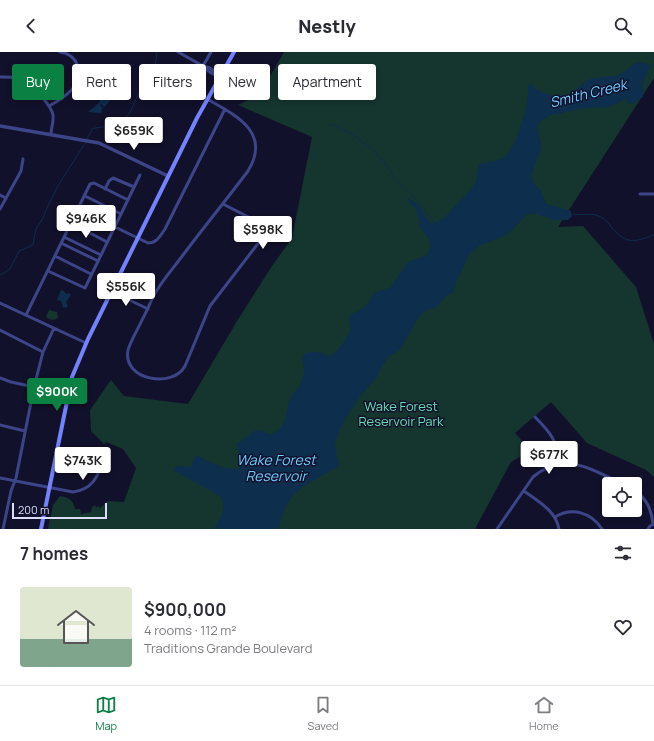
<!DOCTYPE html>
<html lang="en">
<head>
<meta charset="utf-8">
<style>
  :root { --surface:#fff; --page:#f7f7f7; --text:#2b2b33; --muted:#7c7c81; --line:#e1e1e2; --accent:#0b8043 }
  body { margin:0; font-family:Manrope,sans-serif; background:var(--page); color:var(--text); height:100vh; display:flex; flex-direction:column; font-size:15px; white-space:nowrap }
  * { box-sizing:border-box; margin:0 }
  p { font-size:13px; color:var(--muted) }
  .icon { flex:none; width:22px; height:22px; fill:none; stroke:currentColor; stroke-width:2; stroke-linecap:round; stroke-linejoin:round }
  .map { position:relative; height:477px; overflow:hidden }
  .drawer { display:flex; flex-direction:column; background:var(--surface); flex:1 }
  .drawer>* { flex:none }
  .hud { position:absolute; left:12px; top:12px; width:400px; height:36px; display:flex; gap:8px }
  .buttons { position:absolute; left:602px; top:425px; display:grid; gap:8px }
  .buttons a { display:grid; place-items:center; width:40px; height:40px; border-radius:4px; background:var(--surface); box-shadow:0 2px 6px #0003; font-size:20px }
  .scale { position:absolute; left:12px; bottom:10px; width:95px; box-sizing:border-box; padding-left:4px; border:2px solid #dcddfe; border-top:0; font-size:11px; line-height:14px; white-space:nowrap; color:#dcddfe; -webkit-text-stroke:3px #12112b; paint-order:stroke }
  .price { position:absolute; translate:-50% -34px; padding:0 9px; border-radius:4px; background:#fff; color:#222; font-size:13px; line-height:26px; filter:drop-shadow(0 1px 2px #0008) }
  .price::after { content:''; position:absolute; left:50%; top:24px; width:12px; height:9px; margin-left:-6px; background:inherit; clip-path:polygon(0 0,100% 0,50% 100%) }
  .price.on { background:var(--accent); color:#fff }
  ul { padding:0; list-style:none }
  li { display:flex; align-items:center; gap:12px; height:100px; padding:0 20px }
  li+li { border-top:1px solid var(--line) }
  li span { display:grid; place-items:center; flex:none; width:112px; height:80px; border-radius:4px; color:#555 }
  li>.icon { margin-inline-start:auto }
  span .icon { width:48px; height:48px; fill:#fffc; stroke-width:1 }
  li b { font-size:17px }
  h2 { display:flex; justify-content:space-between; align-items:center; height:48px; padding:0 20px; font-size:17px }
  .chip { padding:0 14px; border-radius:4px; background:var(--surface); box-shadow:0 2px 6px #0003; font-size:14px; line-height:36px }
  .chip.on { background:var(--accent); color:#fff }
  header { display:flex; justify-content:space-between; align-items:center; height:52px; padding:0 20px; background:var(--surface); font-size:18px; font-weight:800 }
  .tab-bar { display:flex; justify-content:space-around; align-items:center; height:56px; border-top:1px solid var(--line); background:var(--surface); font-size:11px; color:var(--muted) }
  .tab-bar a { display:grid; justify-items:center; gap:2px }
  .tab-bar .on { color:var(--accent) }
  .map>svg:first-child { display:block }
  .green { fill:#15352f }
  .water { fill:#0e2e4d }
  .lines { fill:none; stroke-linecap:round; stroke-linejoin:round }
  .stream { stroke:#0e2e4d; stroke-width:1 }
  .minor { stroke:#3d4589; stroke-width:3 }
  .tertiary { stroke:#3d4589; stroke-width:3.5 }
  .secondary { stroke:#7483fd; stroke-width:4 }
  .labels { text-anchor:middle; dominant-baseline:central; stroke-width:3; stroke-linejoin:round; paint-order:stroke }
  .park-label { font-size:13px; fill:#67dfb1; stroke:#12112b }
  .water-label { font-size:14px; font-style:italic; fill:#6ccdfd; stroke:#12112b }
</style>
</head>
<body>
<header><svg class="icon" aria-label="back" viewBox="0 0 24 24"><path d="M15 5l-7 7 7 7"/></svg>Nestly<svg class="icon" aria-label="search" viewBox="0 0 24 24"><circle cx="10" cy="10" r="6"/><path d="M15 15l6 6"/></svg></header>
<div class="map">
<svg width="654" height="477" viewBox="0 0 654 477">
  <rect width="100%" height="100%" fill="#12112b"/>
  <!-- green -->
  <path class="green" d="M284,0H654V26L558,175L583,174L636,235L654,292V425L646,418L587,391L551,350L515,381L524,391L527,401L511,410L475,477H48L53,453L60,444C70,446 73,448 75,457H80L81,462L91,460L92,455L95,453L96,456L98,454L100,456L108,449L124,450L136,416L123,397L106,390L104,392L91,379L90,358L111,328L124,344L188,352L237,269L272,214L292,186L312,85L238,53L260,42Z
    M49,258L57,260L58,265C55,269 50,268 46,265Z"/>
  <!-- water -->
  <path class="water" d="M636,11C642,10 647,10 650,15L643,30V45L634,51L629,52L625,46L620,50L605,56L598,55L573,58L560,62H554L548,64L539,71L537,76L541,91V97L531,122L533,130L541,139L546,152L571,159L572,164L568,168H555L533,161L526,163L511,179L502,185L480,193L468,204L460,223L457,227L453,240L445,245L437,255L427,258L420,263L402,294L399,298L388,305L380,317L378,324L360,344L345,367L335,389L336,403L339,409L338,414C308,433 285,437 279,477H214C221,465 228,456 220,444L175,419L174,416C178,412 186,416 192,414L194,405L199,404C208,411 227,418 239,417L243,411L237,393L238,390C247,389 251,378 259,378C265,378 267,386 276,380C288,373 286,356 291,344C293,341 295,340 297,337C301,332 303,326 304,320C305,314 301,308 304,302C309,300 317,299 322,301C325,302 326,303 328,304C335,305 349,284 350,278C351,274 349,269 349,265C363,254 365,259 374,241L390,236L408,210L423,205L427,202L431,194L429,187L421,177L416,157L409,150L407,146C423,153 420,160 431,171H435L445,165L472,136L476,130L478,116L480,112L502,107L508,101L513,93L517,84L526,57L529,32H532C537,43 560,46 571,41C578,37 582,30 591,27C600,24 609,26 618,23C624,21 630,15 636,11Z
    M109,35L113,38C113,45 109,51 104,55L101,52L100,53L103,56L101,58L102,60L101,61L88,60L99,51L105,36Z
    M61,238L64,239L66,242L69,241L71,243L66,250L68,254L66,256L62,255L63,254L61,249L57,248Z"/>
  <g class="lines">
    <!-- stream -->
    <path class="stream" d="M650,14L654,13
      M331,72L352,82L372,97L385,111L395,126L414,145L435,171
      M87,87L92,77C100,74 112,76 120,71C134,62 135,44 144,31C146,27 151,26 154,23L157,0
      M573,162C582,164 593,160 601,165C606,167 609,172 612,176C627,193 634,190 654,183
      M0,223L10,217L19,199L29,195L33,192L36,177L42,168L47,156L59,132L86,90"/>
    <!-- minor -->
    <path class="minor" d="M178,0L203,14L210,16L220,24
      M203,14C208,20 213,23 220,24
      M203,14L211,0
      M0,25C23,24 30,29 44,47C47,52 52,57 53,63C54,70 51,76 51,82
      M207,47C235,63 272,80 248,119C227,147 204,175 183,203C175,214 166,224 159,235C152,245 148,257 142,268C138,277 131,288 128,298C122,328 173,337 185,314L210,254L263,185V176L260,171L223,152
      M49,54C64,46 86,32 77,12C74,5 67,1 60,0
      M105,137L109,129L113,126L134,135
      M640,142H654
      M0,143L6,146
      M85,144L121,162
      M0,157L21,119L23,107
      M78,157L148,191C157,191 160,184 165,177L225,57
      M71,171L107,190
      M64,185L101,203
      M61,191L98,209
      M55,204L91,222
      M48,219L85,236L140,123
      M111,239L148,257
      M0,251L86,291
      M26,263L90,132L94,131L128,148
      M0,278L43,300
      M0,326L11,330L34,335
      M535,365C552,382 556,388 560,411
      M0,373L25,379
      M0,426L73,440C95,437 98,422 106,403
      M635,438C647,448 651,456 653,472
      M524,439C538,449 556,459 559,477
      M555,465C572,455 591,460 602,477
      M3,477L11,439L16,426L34,335L43,300L54,276
      M497,477L533,425C564,398 592,418 623,432
      M648,477L650,474L654,472"/>
    <!-- tertiary -->
    <path class="tertiary" d="M0,74L99,91L168,124"/>
    <!-- secondary -->
    <path class="secondary" d="M41,477L72,325L88,287L197,66L234,0"/>
  </g>
  <g class="labels">
    <!-- park labels -->
    <g class="park-label">
      <text x="401" y="354">Wake Forest<tspan x="401" dy="15">Reservoir Park</tspan></text>
    </g>
    <!-- water labels -->
    <g class="water-label">
      <text transform="translate(588 41) rotate(-14)">Smith Creek</text>
      <text x="276" y="407">Wake Forest<tspan x="276" dy="16">Reservoir</tspan></text>
    </g>
  </g>
</svg>
<div class="buttons">
<a><svg class="icon" aria-label="locate" viewBox="0 0 24 24"><circle cx="12" cy="12" r="6"/><path d="M12 2v4M12 18v4M2 12h4M18 12h4"/></svg></a>
</div>
<div class="scale">200 m</div>
<b class="price" style="left:134px;top:99px">$659K</b>
<b class="price" style="left:86px;top:187px">$946K</b>
<b class="price" style="left:263px;top:198px">$598K</b>
<b class="price" style="left:126px;top:255px">$556K</b>
<b class="price on" style="left:57px;top:360px">$900K</b>
<b class="price" style="left:549px;top:423px">$677K</b>
<b class="price" style="left:83px;top:429px">$743K</b>
<div class="hud">
<a class="chip on">Buy</a>
<a class="chip">Rent</a>
<a class="chip">Filters</a>
<a class="chip">New</a>
<a class="chip">Apartment</a>
</div>
</div>
<section class="drawer">
<h2>7 homes<svg class="icon" aria-label="filters" viewBox="0 0 24 24"><path d="M4 7h16M4 17h16"/><circle cx="9" cy="7" r="2"/><circle cx="15" cy="17" r="2"/></svg></h2>
<ul>
<li><span style="background:linear-gradient(#dfe7d0 65%,#7fa58c 0)"><svg class="icon" aria-label="home" viewBox="0 0 24 24"><path d="M3 11l9-7 9 7M6 9v11h12V9"/></svg></span><div><b>$900,000</b><p>4 rooms · 112 m²</p><p>Traditions Grande Boulevard</p></div><svg class="icon" aria-label="heart" viewBox="0 0 24 24"><path d="M12 20l-8-8c-3-5 5-10 8-4 3-6 11-1 8 4z"/></svg></li>
</ul>
</section>
<nav class="tab-bar">
<a class="on"><svg class="icon" aria-label="map" viewBox="0 0 24 24"><path d="M3 6l6-2 6 2 6-2v14l-6 2-6-2-6 2zM9 4v14M15 6v14"/></svg>Map</a>
<a><svg class="icon" aria-label="saved" viewBox="0 0 24 24"><path d="M7 4h10v16l-5-4-5 4z"/></svg>Saved</a>
<a><svg class="icon" aria-label="home" viewBox="0 0 24 24"><path d="M3 11l9-7 9 7M6 9v11h12V9"/></svg>Home</a>
</nav>
</body>
</html>
